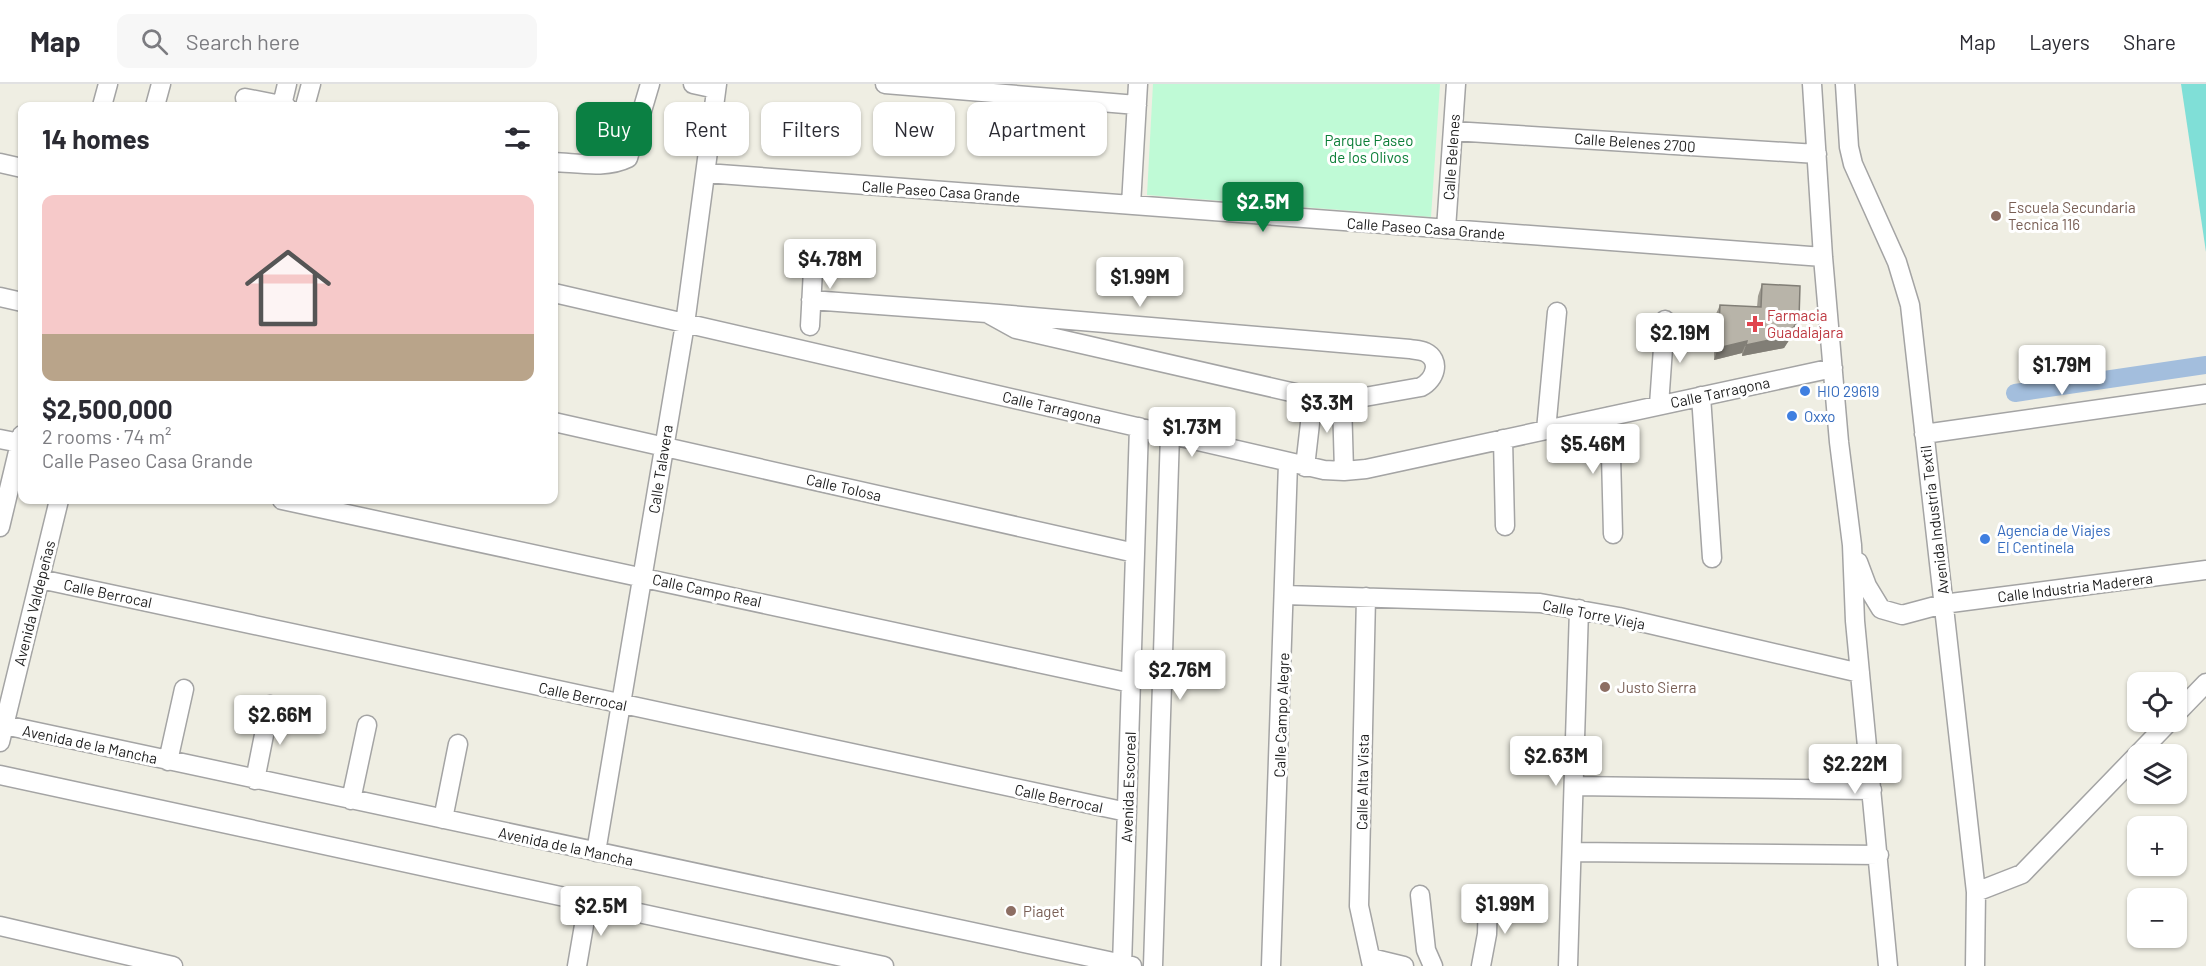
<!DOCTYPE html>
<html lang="en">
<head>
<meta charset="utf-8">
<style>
  :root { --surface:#fff; --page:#f7f7f7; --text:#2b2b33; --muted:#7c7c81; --line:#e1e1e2; --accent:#0b8043 }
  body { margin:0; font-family:Barlow,sans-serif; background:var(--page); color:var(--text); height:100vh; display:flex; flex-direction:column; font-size:22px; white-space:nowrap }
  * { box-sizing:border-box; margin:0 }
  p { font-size:20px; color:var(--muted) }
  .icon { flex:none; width:33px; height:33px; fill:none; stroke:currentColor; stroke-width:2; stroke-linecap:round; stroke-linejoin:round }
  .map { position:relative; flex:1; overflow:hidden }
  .sheet { position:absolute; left:18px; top:18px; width:540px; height:402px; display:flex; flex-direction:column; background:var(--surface); border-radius:12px; box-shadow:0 2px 4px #0004 }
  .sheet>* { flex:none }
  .top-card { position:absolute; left:576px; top:18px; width:570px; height:54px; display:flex; gap:12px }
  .tools { position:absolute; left:2127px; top:588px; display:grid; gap:12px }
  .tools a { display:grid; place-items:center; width:60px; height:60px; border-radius:12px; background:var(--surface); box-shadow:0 2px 4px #0004; font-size:30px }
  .price { position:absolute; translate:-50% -51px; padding:0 14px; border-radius:6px; background:#fff; color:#222; font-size:20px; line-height:39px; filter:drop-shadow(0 2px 3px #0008) }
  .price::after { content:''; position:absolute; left:50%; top:36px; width:18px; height:14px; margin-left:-9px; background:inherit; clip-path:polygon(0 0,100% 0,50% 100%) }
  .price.selected { background:var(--accent); color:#fff }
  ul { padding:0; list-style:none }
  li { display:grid; align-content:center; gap:12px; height:318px; padding:0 24px }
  li span { display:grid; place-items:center; height:186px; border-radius:12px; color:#555 }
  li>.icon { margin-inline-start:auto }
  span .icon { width:108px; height:108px; fill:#fffc; stroke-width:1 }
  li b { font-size:26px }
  h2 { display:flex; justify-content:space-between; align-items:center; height:72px; padding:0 24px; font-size:26px }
  .tag { padding:0 21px; border-radius:12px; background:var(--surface); box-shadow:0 2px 4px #0004; font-size:21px; line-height:54px }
  .tag.selected { background:var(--accent); color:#fff }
  header { display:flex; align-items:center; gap:36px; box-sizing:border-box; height:84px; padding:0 30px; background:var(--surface); border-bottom:2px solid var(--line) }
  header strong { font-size:28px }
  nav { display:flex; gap:33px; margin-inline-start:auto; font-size:21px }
  .search { width:420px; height:54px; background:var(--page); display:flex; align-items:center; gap:15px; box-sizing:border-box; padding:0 21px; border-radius:12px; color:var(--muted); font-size:22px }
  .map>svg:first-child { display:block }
  .park { fill:#bffad6 }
  .pitch { fill:#80dfd7 }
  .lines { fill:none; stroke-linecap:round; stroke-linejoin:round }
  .canal { stroke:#a3bedd; stroke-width:18 }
  .minor-casing { stroke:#a4a4a4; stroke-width:21 }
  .minor { stroke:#fff; stroke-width:18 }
  .wall { fill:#9e9b91 }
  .shaded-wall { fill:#817e76 }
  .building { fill:#b8b4a9; stroke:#817e76; stroke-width:1.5 }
  .education-dot { fill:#8d6e63; stroke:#fff; stroke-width:2 }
  .health-dot { fill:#e0444e; stroke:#fff; stroke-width:2 }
  .shop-dot { fill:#3f7fe0; stroke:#fff; stroke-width:2 }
  .labels { text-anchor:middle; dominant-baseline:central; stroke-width:6; stroke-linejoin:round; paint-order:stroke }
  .park-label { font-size:15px; fill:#0a7d36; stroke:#fff }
  .street-label { font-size:15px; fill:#1d1d1d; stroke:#fff }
  .education-label { font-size:15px; fill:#785e54; stroke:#fff; text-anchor:start }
  .health-label { font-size:15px; fill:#be3a42; stroke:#fff; text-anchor:start }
  .shop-label { font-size:15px; fill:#366cbe; stroke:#fff; text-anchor:start }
</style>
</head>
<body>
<header>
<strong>Map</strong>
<div class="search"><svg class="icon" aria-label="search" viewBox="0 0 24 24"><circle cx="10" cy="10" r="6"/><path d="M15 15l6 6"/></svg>Search here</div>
<nav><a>Map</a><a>Layers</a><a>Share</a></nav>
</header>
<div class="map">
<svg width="2206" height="882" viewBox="0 0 2206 882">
  <rect width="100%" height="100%" fill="#efeee3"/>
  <!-- park -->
  <path class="park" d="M1153,0H1440L1431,133L1147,111Z"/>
  <!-- pitch -->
  <path class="pitch" d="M2181,0H2206V168Z"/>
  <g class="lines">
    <!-- canal -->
    <path class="canal" d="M2015,309L2206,281"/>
    <!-- minor casing -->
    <g class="minor-casing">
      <path id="minor" d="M693,0L716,5
        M885,0L1137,21
        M1812,0L1823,173L1839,358L1852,461L1855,537L1888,882
        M1845,0L1849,63L1853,80L1897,178L1910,221L1976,808L1975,882
        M245,14L286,22
        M282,21L287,0
        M102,22L108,0
        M155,22L161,0
        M305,22L311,0
        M1453,47L1817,70
        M554,78C578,79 606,85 628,74L650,0
        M0,79L22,84
        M706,89L1823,173
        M1131,121L1138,0
        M1446,145L1456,0
        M554,209L1324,386L1344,387L1366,385L1833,284
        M0,213L22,218
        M811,216L987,229L1410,265C1415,266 1420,266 1425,268C1442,276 1435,296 1421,303L1342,317L1313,313L1016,245L987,229
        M810,242L814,167
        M1701,312L1712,474
        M1342,317L1344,387
        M1659,321L1665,236
        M1610,332L1613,450
        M554,338L1135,469
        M1546,346L1557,228
        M1924,350L2206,310
        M0,355L20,359
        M1503,355L1505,442
        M1305,383L1313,313
        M282,416L1131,599
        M0,443L22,351
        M1858,478L1867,502L1881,525L1902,531L1943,520L2206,486
        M40,495L1127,728
        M1285,511L1540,519L1619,533L1860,589
        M1366,513L1359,822L1372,882
        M2176,630L2206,599
        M0,640L1132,882
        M0,658L59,416
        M168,677L184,605
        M0,691L884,882
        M255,696L270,621
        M1574,702L1872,706
        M351,716L367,641
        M443,735L458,660
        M596,768L685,240L717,0
        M1572,768L1879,771
        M1976,808L2022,790L2169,638
        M1420,811L1426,866L1433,882
        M0,842L173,882
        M1371,874L1404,882
        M577,882L588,818
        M1122,882L1139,343
        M1153,882L1170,350
        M1271,882L1288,379
        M1481,882L1487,850L1488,812
        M1568,882L1579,525"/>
    </g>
    <!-- minor -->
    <use href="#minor" class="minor"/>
  </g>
  <!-- wall -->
  <path class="wall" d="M1762,200L1795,247L1784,264L1742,272V269L1714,276L1715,232L1720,221L1757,223L1758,212Z"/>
  <!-- shaded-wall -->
  <path class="shaded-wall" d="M1799,235L1795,247L1784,264L1742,272L1746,261Z
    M1747,257L1742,269L1714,276L1718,264Z"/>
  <!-- building -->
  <path class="building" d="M1762,200L1800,202L1799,235L1788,252L1746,261L1747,257L1718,264L1720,221L1761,223Z"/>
  <!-- markers -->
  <g class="education-dot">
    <circle cx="1996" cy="132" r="6"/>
    <circle cx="1605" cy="603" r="6"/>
    <circle cx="1011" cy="827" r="6"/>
  </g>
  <path class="health-dot" d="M1752 231h6v6h6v6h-6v6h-6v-6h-6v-6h6z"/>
  <g class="shop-dot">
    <circle cx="1805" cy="307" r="6"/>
    <circle cx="1792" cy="332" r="6"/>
    <circle cx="1985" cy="455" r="6"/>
  </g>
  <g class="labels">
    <!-- park labels -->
    <g class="park-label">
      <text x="1369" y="56">Parque Paseo<tspan x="1369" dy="17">de los Olivos</tspan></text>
    </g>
    <!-- street labels -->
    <g class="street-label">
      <text transform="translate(1635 58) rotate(4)">Calle Belenes 2700</text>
      <text transform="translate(1451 73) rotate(-86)">Calle Belenes</text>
      <text transform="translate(941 107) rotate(4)">Calle Paseo Casa Grande</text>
      <text transform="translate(1426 144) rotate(4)">Calle Paseo Casa Grande</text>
      <text transform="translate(1720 308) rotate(-12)">Calle Tarragona</text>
      <text transform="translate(1052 323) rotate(13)">Calle Tarragona</text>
      <text transform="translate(660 385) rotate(-81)">Calle Talavera</text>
      <text transform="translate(844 403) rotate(13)">Calle Tolosa</text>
      <text transform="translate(1934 436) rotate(-97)">Avenida Industria Textil</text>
      <text transform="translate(2075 503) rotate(-7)">Calle Industria Maderera</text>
      <text transform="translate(707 506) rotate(12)">Calle Campo Real</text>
      <text transform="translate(108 509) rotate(12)">Calle Berrocal</text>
      <text transform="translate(34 519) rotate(-76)">Avenida Valdepeñas</text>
      <text transform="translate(1594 530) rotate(11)">Calle Torre Vieja</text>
      <text transform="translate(583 612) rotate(12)">Calle Berrocal</text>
      <text transform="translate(1281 631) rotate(-88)">Calle Campo Alegre</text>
      <text transform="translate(90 660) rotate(12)">Avenida de la Mancha</text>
      <text transform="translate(1362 698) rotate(-89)">Calle Alta Vista</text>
      <text transform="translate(1128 703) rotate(-88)">Avenida Escoreal</text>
      <text transform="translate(1059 714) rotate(12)">Calle Berrocal</text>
      <text transform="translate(566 762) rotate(12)">Avenida de la Mancha</text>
    </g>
    <!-- education labels -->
    <g class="education-label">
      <text x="2008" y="123">Escuela Secundaria<tspan x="2008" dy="17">Tecnica 116</tspan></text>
      <text x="1617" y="603">Justo Sierra</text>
      <text x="1023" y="827">Piaget</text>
    </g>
    <!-- health labels -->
    <g class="health-label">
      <text x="1767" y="231">Farmacia<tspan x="1767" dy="17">Guadalajara</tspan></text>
    </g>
    <!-- shop labels -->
    <g class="shop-label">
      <text x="1817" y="307">HIO 29619</text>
      <text x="1804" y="332">Oxxo</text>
      <text x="1997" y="446">Agencia de Viajes<tspan x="1997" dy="17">El Centinela</tspan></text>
    </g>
  </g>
</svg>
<div class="tools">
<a><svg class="icon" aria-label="locate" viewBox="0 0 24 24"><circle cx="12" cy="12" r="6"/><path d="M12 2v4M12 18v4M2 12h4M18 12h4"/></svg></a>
<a><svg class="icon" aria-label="layers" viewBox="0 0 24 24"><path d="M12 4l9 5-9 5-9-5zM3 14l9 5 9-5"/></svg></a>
<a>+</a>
<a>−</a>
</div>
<b class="price selected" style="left:1263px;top:149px">$2.5M</b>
<b class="price" style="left:830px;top:206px">$4.78M</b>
<b class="price" style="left:1140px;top:224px">$1.99M</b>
<b class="price" style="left:1680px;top:280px">$2.19M</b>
<b class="price" style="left:2062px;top:312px">$1.79M</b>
<b class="price" style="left:1327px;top:350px">$3.3M</b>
<b class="price" style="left:1192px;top:374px">$1.73M</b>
<b class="price" style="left:1593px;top:391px">$5.46M</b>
<b class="price" style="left:1180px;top:617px">$2.76M</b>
<b class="price" style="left:280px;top:662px">$2.66M</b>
<b class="price" style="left:1556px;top:703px">$2.63M</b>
<b class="price" style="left:1855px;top:711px">$2.22M</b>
<b class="price" style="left:1505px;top:851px">$1.99M</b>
<b class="price" style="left:601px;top:853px">$2.5M</b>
<div class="top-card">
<a class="tag selected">Buy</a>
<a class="tag">Rent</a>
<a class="tag">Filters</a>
<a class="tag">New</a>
<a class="tag">Apartment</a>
</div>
<section class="sheet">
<h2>14 homes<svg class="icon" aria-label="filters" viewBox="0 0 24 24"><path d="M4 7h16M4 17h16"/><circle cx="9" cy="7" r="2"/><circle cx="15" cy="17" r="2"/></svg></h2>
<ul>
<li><span style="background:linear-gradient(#f6c9c9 75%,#b9a48a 0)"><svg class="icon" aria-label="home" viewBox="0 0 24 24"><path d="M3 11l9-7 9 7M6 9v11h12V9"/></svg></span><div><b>$2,500,000</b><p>2 rooms · 74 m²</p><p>Calle Paseo Casa Grande</p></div></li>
</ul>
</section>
</div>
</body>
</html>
